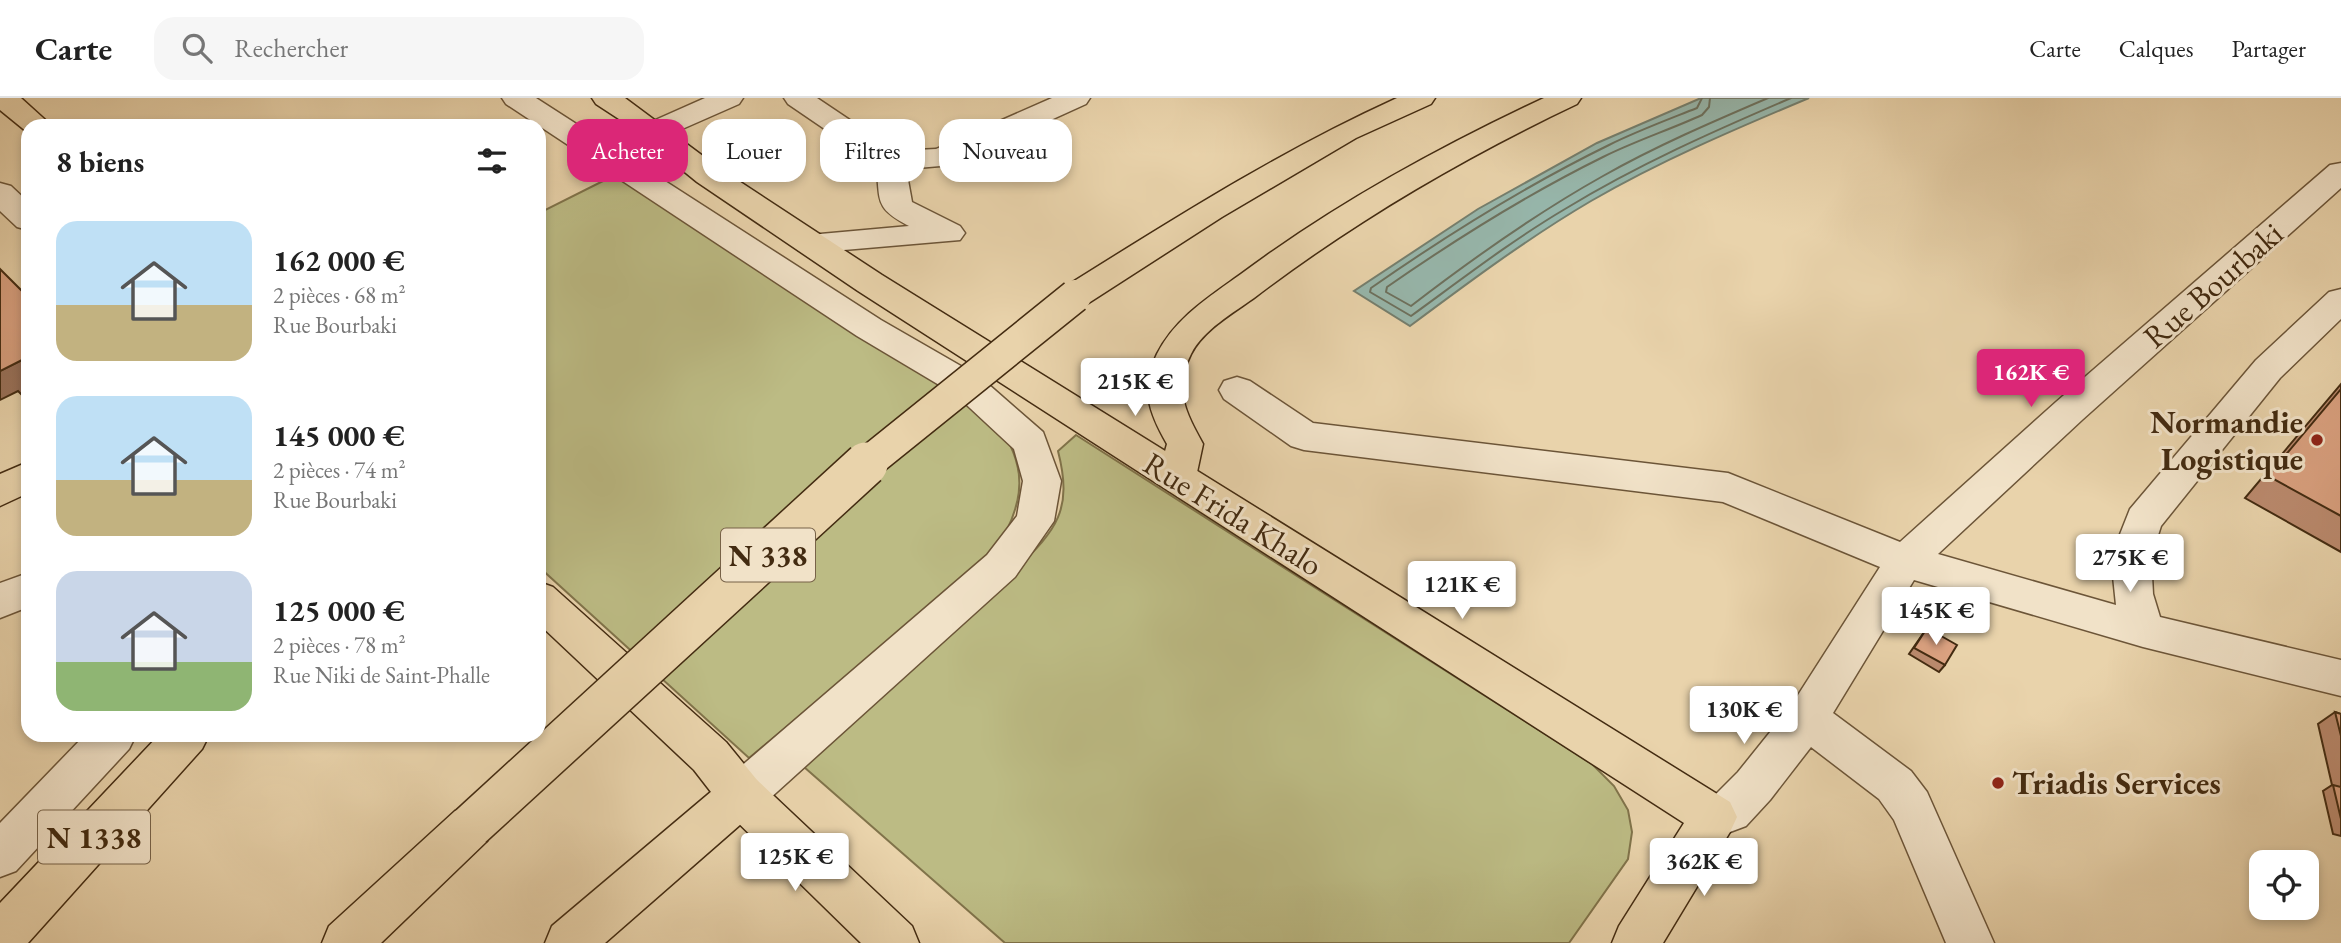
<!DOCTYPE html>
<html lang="fr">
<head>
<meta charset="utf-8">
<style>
  :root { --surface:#fff; --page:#f6f6f6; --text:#222; --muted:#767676; --line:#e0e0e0; --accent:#db2777 }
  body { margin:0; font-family:"EB Garamond",serif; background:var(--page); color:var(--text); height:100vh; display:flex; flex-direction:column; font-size:26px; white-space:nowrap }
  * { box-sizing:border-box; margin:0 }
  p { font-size:23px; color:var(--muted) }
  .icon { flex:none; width:38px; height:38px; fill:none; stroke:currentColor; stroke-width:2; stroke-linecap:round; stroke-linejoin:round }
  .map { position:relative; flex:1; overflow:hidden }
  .side { position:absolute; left:21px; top:21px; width:525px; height:623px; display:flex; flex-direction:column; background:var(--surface); border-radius:21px; box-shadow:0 4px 10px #0003 }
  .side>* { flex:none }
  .banner { position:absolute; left:567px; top:21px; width:665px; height:63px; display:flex; gap:14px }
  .buttons { position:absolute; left:2249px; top:752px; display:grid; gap:14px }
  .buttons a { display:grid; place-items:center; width:70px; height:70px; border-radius:14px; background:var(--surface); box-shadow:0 4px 10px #0003; font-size:35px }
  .price { position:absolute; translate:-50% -60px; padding:0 16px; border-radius:7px; background:#fff; color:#222; font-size:23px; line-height:46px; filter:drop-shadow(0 2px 4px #0008) }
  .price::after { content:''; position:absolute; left:50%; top:42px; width:21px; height:16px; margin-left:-10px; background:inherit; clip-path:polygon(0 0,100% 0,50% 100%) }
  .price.selected { background:var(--accent); color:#fff }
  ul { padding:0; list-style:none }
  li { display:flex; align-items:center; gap:21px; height:175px; padding:0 35px }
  li span { display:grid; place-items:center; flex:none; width:196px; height:140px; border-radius:21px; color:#555 }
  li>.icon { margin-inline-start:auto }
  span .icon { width:84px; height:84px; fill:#fffc; stroke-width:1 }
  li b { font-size:30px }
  h2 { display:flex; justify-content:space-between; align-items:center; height:84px; padding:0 35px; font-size:30px }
  .pill { padding:0 24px; border-radius:21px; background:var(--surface); box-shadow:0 4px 10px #0003; font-size:24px; line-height:63px }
  .pill.selected { background:var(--accent); color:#fff }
  header { display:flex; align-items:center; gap:42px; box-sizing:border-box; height:98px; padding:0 35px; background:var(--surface); border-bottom:2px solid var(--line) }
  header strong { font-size:33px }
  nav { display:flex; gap:38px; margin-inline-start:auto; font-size:24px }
  .search { width:490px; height:63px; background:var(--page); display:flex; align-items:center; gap:18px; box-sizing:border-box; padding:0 24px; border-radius:21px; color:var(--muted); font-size:26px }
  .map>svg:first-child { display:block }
  .green { fill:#bcbb84; stroke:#80734a; stroke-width:2 }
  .water { fill:#97b7ac; stroke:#757f6e; stroke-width:2 }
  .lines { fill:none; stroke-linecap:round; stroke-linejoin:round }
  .shore { stroke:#6d715e; stroke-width:2 }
  .minor-casing { stroke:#6c5538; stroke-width:3 }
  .major-casing { stroke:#432b11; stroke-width:3 }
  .highway-casing { stroke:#432b11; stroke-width:3 }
  .minor { fill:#f1e2c8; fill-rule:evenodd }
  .major { fill:#e9d3ab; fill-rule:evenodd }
  .highway { fill:#e9d3ab; fill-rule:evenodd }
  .highway-bridge-far1-casing { stroke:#432b11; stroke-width:35; stroke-linecap:butt }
  .highway-bridge-casing { stroke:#432b11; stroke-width:46; stroke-linecap:butt }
  .highway-bridge-far1 { stroke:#e9d3ab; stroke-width:32 }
  .highway-bridge { stroke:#e9d3ab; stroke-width:43 }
  .wall { fill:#bb8a6e; stroke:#432b11; stroke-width:2 }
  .shaded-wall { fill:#99715a; stroke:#432b11; stroke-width:2 }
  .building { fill:#daa180; stroke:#432b11; stroke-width:2 }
  .poi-dot { fill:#8f2418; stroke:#f1e2c8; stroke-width:2.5 }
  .labels { text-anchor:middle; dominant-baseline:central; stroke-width:6; stroke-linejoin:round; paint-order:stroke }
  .shield { fill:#f1e2c8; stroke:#776248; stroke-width:2 }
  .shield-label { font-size:30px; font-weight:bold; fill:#432b11 }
  .street-label { font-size:32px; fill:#432b11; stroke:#f1e2c8 }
  .poi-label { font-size:32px; font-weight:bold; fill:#432b11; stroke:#f1e2c8; text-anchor:end }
</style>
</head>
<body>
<header>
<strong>Carte</strong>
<div class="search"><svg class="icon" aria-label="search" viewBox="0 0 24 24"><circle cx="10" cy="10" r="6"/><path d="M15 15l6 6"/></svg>Rechercher</div>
<nav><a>Carte</a><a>Calques</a><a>Partager</a></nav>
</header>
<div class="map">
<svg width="2341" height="845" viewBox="0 0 2341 845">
  <rect width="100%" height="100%" fill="#e9d3ab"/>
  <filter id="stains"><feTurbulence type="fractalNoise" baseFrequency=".00286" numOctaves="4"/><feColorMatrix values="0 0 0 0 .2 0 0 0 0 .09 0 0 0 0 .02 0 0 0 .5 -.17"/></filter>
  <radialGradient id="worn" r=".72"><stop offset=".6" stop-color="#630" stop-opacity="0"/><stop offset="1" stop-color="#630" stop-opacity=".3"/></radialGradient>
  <!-- green -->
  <path class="green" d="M617,76L989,315C1031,365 1027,405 992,458L749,660L539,469V115Z
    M1076,337L1592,666L1614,688L1628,712L1632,734L1628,761L1569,845H1005L796,662L1016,471C1057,431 1073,412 1058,353Z"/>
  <!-- water -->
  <path class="water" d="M1701,0H1809C1735,31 1660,63 1591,103C1528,140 1469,184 1410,228L1354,193L1478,111L1597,45Z"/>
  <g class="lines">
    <!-- shore -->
    <path class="shore" d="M1702,0L1697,10C1667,22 1637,33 1609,47C1525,88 1447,137 1371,190L1370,194L1411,218C1462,181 1511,143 1565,111C1637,67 1714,33 1791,0
      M1710,0L1709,9L1702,17C1669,32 1635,43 1603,59C1528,96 1456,141 1387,189L1386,194L1411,208C1472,161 1535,116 1603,78C1656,48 1712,24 1768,0"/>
    <!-- minor casing -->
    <g class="minor-casing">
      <path id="minor" d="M502,0H536L881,222L980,279L1043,334L1061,383L1054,423L1015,479L757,712L741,718L725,712L719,697L725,682L987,457L1017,418L1023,383L1014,351L956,297L857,238L506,6Z
        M705,0H743L739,6L664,39L654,42L644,39L639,33L644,27Z
        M784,0H817L896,53L936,51L1052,0H1090L1086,6L952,67L906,71L912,104L960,128L965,135L960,142L809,155L798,152L793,145L798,138L909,128C873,109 881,103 876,66L788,6Z
        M2341,65V90L2082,322L1938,456L2116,507L2111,459L2130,411L2256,262L2329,194L2341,191V221L2280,280L2161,428L2151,459L2153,496L2160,519L2341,562V598L2143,549L1914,482L1833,615L1911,673L1927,694L1994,845H1946L1894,722L1879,701L1811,649L1770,702L1746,728L1714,740L1698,734L1691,719L1698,704L1714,698L1738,674L1791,608L1880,469L1723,404L1304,352L1291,348L1224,301L1219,292L1224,283L1237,279L1250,283L1313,325L1728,375L1900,444L2056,304L2330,67Z
        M0,85L11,88L28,104V132L17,129L0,113Z
        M28,475V509L0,520V485Z
        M85,637H136L129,651L16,773L0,779V725Z"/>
    </g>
    <!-- major casing -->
    <g class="major-casing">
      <path id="major" d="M592,0H625L719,70L882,177L1730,704L1737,719L1730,734L1663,845H1612L1619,828L1684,725L858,193L697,84L622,23L596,6Z
        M28,364V395L0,408V376Z
        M539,484L553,489L726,644L757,682L912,828L919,845H861L725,712L694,672L539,526Z"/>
    </g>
    <!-- highway casing -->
    <g class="highway-casing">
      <path id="highway" d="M0,0H21L52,28H28L27,34L0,12Z
        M1397,0H1435L1431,6L1356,40L1222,119L1087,206L1075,209L1063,206L1058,198L1063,190C1172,122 1280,53 1397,0Z
        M1544,0H1581L1577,6C1463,60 1355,123 1254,200C1233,215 1203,232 1191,256C1173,292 1186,315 1203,346L1196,379L1190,389L1177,393L1164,389L1158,379L1167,346C1149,315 1140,290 1157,256C1175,220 1209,199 1241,176C1335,106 1437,50 1544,0Z
        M159,637H209L202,651L28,845H0V805Z
        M741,676L757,682L763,697L757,712L605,845H545L552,828L725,682Z
        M471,707L487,713L494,728L487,743L381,845H322L329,828L455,713Z"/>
    </g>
    <!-- minor -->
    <use href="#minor" class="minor"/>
    <!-- major -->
    <use href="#major" class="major"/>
    <!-- highway -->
    <use href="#highway" class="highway"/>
    <!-- highway-bridge-far1 casing -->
    <g class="highway-bridge-far1-casing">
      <path id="highway-bridge-far1" d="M864,368L1075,198"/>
    </g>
    <!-- highway-bridge casing -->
    <g class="highway-bridge-casing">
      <path id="highway-bridge" d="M471,728L866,366"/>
    </g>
    <!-- highway-bridge-far1 -->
    <use href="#highway-bridge-far1" class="highway-bridge-far1"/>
    <!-- highway-bridge -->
    <use href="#highway-bridge" class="highway-bridge"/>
  </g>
  <!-- wall -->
  <path class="wall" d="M2341,286V454L2245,400Z
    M1927,530L1945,567L1939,574L1909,556Z
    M2335,614L2341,616V738L2333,736L2323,693L2332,687L2318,626Z"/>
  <!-- shaded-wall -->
  <path class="shaded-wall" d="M28,259V300L26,301L18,293L0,302V273Z"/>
  <!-- building -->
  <path class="building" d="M0,171L28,199V259L0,273Z
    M2341,291V418L2268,378Z
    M1927,530L1957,547L1945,567L1914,550Z
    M2335,614L2341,616V638Z
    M2333,687L2341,689V721Z"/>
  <!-- markers -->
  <g class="poi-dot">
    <circle cx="2317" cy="342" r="7"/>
    <circle cx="1998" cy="685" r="7"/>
  </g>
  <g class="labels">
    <!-- shield labels -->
    <g class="shield">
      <rect x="721" y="430.5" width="94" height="53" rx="5"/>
      <rect x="38" y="712.5" width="112" height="53" rx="5"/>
    </g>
    <g class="shield-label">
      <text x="768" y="457">N 338</text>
      <text x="94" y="739">N 1338</text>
    </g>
    <!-- street labels -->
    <g class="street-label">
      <text transform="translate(2213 187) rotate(-41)">Rue Bourbaki</text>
      <text transform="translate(1233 416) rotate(32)">Rue Frida Khalo</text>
    </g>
    <!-- poi labels -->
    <g class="poi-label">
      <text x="2303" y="324">Normandie<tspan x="2303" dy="37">Logistique</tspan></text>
      <text x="2012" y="685" text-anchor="start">Triadis Services</text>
    </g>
  </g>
  <rect width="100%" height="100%" filter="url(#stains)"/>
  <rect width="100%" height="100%" fill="url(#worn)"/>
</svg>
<div class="buttons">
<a><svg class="icon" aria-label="locate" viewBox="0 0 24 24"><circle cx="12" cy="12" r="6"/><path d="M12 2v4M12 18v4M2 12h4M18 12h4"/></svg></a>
</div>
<b class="price selected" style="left:2031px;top:311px">162K €</b>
<b class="price" style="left:1135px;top:320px">215K €</b>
<b class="price" style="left:2130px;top:496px">275K €</b>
<b class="price" style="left:1462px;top:523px">121K €</b>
<b class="price" style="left:1936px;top:549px">145K €</b>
<b class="price" style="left:1744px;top:648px">130K €</b>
<b class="price" style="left:795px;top:795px">125K €</b>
<b class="price" style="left:1704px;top:800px">362K €</b>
<div class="banner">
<a class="pill selected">Acheter</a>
<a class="pill">Louer</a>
<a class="pill">Filtres</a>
<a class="pill">Nouveau</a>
</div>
<section class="side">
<h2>8 biens<svg class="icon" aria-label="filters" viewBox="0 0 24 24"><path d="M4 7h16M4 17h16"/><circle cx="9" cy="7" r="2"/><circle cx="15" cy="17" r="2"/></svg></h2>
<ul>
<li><span style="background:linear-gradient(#bfe0f5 60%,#c2b280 0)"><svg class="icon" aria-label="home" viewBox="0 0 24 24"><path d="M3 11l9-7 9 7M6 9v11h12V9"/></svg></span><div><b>162 000 €</b><p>2 pièces · 68 m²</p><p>Rue Bourbaki</p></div></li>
<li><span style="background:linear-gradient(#bfe0f5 60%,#c2b280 0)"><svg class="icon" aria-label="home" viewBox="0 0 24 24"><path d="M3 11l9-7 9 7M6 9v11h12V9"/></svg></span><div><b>145 000 €</b><p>2 pièces · 74 m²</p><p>Rue Bourbaki</p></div></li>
<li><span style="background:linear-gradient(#c9d6e8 65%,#8fb573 0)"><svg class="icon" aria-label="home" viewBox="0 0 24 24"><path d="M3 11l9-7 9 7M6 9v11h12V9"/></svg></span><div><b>125 000 €</b><p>2 pièces · 78 m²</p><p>Rue Niki de Saint-Phalle</p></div></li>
</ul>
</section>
</div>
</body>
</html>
